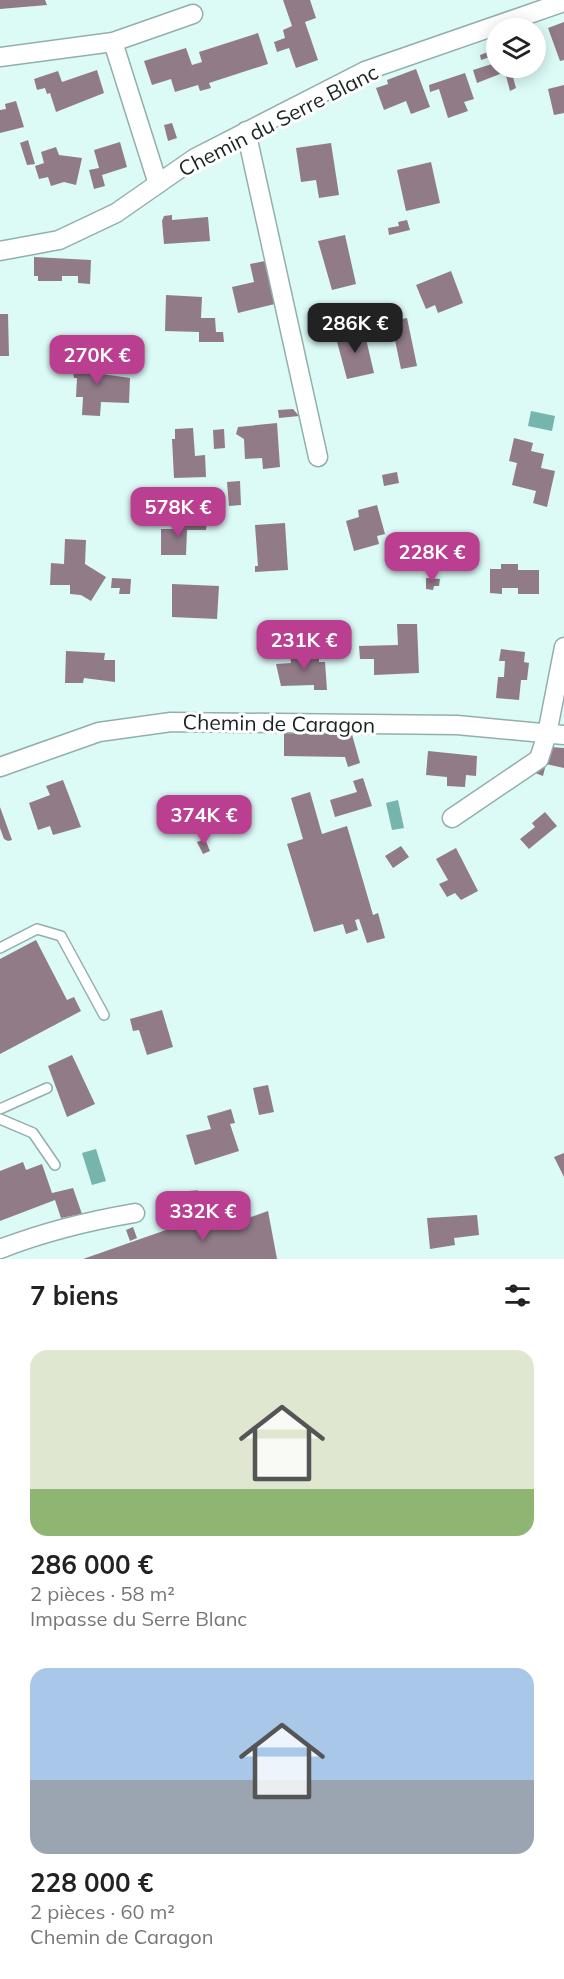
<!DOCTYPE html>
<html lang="fr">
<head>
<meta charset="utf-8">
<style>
  :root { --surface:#fff; --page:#f2f2f2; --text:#222; --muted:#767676; --accent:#ba3f91 }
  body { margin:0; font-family:Mulish,sans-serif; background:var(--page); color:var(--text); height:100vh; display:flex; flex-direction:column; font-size:22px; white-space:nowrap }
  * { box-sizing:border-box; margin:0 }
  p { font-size:20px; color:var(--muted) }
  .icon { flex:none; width:33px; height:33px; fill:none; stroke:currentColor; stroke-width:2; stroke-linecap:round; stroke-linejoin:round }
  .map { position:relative; height:1259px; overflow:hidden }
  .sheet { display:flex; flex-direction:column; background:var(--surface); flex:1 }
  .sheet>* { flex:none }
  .buttons { position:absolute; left:486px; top:18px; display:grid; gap:12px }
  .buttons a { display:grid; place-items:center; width:60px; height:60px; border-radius:50%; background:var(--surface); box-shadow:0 3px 15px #0003; font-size:30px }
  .price { position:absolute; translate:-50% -51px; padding:0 14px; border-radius:12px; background:var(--accent); color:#fff; font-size:20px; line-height:39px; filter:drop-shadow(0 2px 3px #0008) }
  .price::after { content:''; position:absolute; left:50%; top:36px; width:18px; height:14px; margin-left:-9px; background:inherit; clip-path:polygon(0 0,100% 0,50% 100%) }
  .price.selected { background:#222; color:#fff }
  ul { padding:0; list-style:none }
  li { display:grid; align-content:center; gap:12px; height:318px; padding:0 30px }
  li span { display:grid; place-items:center; height:186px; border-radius:18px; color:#555 }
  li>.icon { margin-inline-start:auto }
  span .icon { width:108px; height:108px; fill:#fffc; stroke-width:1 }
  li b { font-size:26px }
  h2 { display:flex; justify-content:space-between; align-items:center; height:72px; padding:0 30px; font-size:26px }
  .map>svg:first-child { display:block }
  .water { fill:#76b5ad }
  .building { fill:#907b87 }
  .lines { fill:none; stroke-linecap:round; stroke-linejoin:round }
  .lane-casing { stroke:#93afab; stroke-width:12 }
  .street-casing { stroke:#93afab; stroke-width:21 }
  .lane { stroke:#fff; stroke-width:9 }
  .street { stroke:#fff; stroke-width:18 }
  .labels { text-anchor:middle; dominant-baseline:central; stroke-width:6; stroke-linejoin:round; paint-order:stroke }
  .street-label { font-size:21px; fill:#182322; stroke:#fff }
</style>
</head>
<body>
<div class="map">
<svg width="564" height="1259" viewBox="0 0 564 1259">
  <rect width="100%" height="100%" fill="#dcfaf6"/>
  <!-- water -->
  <path class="water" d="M531,411L555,416L552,431L528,426Z
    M398,800L404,828L392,830L386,803Z
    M96,1149L106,1181L92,1185L82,1153Z
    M198,1190L200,1204L170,1208L168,1193Z"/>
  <!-- building -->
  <path class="building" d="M0,0H45L47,5L0,9Z
    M283,0H310L316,18L305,22L318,60L296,68L289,48L277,52L274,42L285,38L283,30L292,26Z
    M564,22V60L560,61L548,28Z
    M258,33L268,64L209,83L211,88L200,91L198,85L175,92L171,79L152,85L144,61L186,48L192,65L202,62L199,52Z
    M496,49V68H508L511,70L516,88L510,91L505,72L477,83L473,70L492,64L490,57L481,60L480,55Z
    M416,69L430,107L411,114L406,101L384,110L376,88L388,84L387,80Z
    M97,70L104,93L56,112L50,93L47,94L45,88L37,90L34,79L58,71L62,82Z
    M465,73L474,99L464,102L468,111L448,118L439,89L430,92L429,85Z
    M564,85V113L554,115L548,89Z
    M16,101L24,127L0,133V110L6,109L5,104Z
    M172,123L177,138L168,141L164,125Z
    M28,140L35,164L27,165L20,143Z
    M120,142L127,167L102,175L105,186L94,189L89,170L99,168L94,150Z
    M331,143L339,195L319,198L316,180L301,182L296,148Z
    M56,147L59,155L82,158L76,185L64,182L51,186L48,177L39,179L35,166L44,163L41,152Z
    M431,162L440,203L406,211L397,170Z
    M172,215V220L208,217L210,241L164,244L162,221L164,216Z
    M407,220L410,230L389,235L388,228L399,226L398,222Z
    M345,235L356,284L332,290L318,241Z
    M34,257L91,260L90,284L78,283V276H62V281H38V276H34Z
    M265,261L275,304L238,313L232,287L254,282L250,264Z
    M451,271L463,303L438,313L435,305L426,309L416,285Z
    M166,295L202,297L201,318H215L216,332H223L224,342H199V332L165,331Z
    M383,305L387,323L367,327L363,310Z
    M0,314H8L9,356H0Z
    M407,318L417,366L401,369L391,321Z
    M361,328L364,340L366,339L374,373L347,379L335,334Z
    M91,352L95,373L130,378L129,403L101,402L100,416L82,415L83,397H76L77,378H74L70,356Z
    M293,409L299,416L279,418L278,410Z
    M277,423L280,467L263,469L262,458L245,459L244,439L236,434L238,427Z
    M193,428L195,456L205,455L206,477L174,478L172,439H175V429Z
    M224,429L225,448L214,449L213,430Z
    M514,438L533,443L531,451L544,454L541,468L555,471L547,507L533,503L536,491L512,485L517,463L509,461Z
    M397,472L399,483L384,486L382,475Z
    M240,481L241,505L229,506L227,482Z
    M377,505L385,534L377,536L379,544L354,551L346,521L359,517L358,510Z
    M179,522H207L206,530H187L186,555H161V529H179Z
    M285,523L288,570L255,572V566H258L255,525Z
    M65,539L86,540L85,564L106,577L91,601L81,595L70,594V585H50L51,563L64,564Z
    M501,564H518V570H539V594H518V588H502V594L490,593V569H501Z
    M112,578L131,579L130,594H119L120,588H111Z
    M426,578L440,579L439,586H434L433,590L426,589Z
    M172,584L219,586L217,619L172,617Z
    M397,624H417L419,673L374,675V659H360L359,646L398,645Z
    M501,649L525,652L524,662L529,663L527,680H521L519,700L496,698L498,677H504L505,661H499Z
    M66,651L105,653L104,660H115V682L84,678L83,683H65Z
    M319,651V662H325L327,690H314V685L281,686L276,664L291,663L290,653Z
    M284,731H351L360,763L348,767L345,757L284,756Z
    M550,747L564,748V768L546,764L543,776L530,771Z
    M428,751L477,756L476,776L466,775L465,787L447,786V777L426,775Z
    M363,778L372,806L335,817L330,800L357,792L353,781Z
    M63,780L81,827L53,835L50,826L38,830L29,803L50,795L46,786Z
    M310,792L322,834L347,826L373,915L378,913L385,938L367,943L359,919L355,920L358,930L346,934L343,924L314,932L287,844L303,839L291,798Z
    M0,807L12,840L8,841L4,839L0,828Z
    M545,812L557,826L529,849L520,839L535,827L532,823Z
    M205,839L210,851L203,854L197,842Z
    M401,846L409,857L393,868L385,856Z
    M456,848L478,891L461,900L455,893L447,897L439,884L448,880L436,859Z
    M36,940L67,1000L74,997L81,1011L0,1054V959Z
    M162,1010L173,1047L147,1055L139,1030L133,1031L130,1019Z
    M72,1055L95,1104L67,1117L48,1066Z
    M268,1085L274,1112L259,1115L253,1088Z
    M231,1109L235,1123L230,1124L239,1151L195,1165L186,1135L211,1129L207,1116Z
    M564,1153V1177L554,1157Z
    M23,1162L26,1170L42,1164L52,1193L73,1188L82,1214L61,1218L55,1200L0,1221V1171Z
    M215,1193L218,1204L209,1207L206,1196Z
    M268,1211L277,1259H83L209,1215L214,1230Z
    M477,1215L479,1235L454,1238L455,1245L430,1249L427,1218Z
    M133,1227L137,1238L130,1241L126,1230Z"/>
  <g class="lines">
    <!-- lane casing -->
    <g class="lane-casing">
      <path id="lane" d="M0,948L37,929L61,936L104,1015
        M0,1109L47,1088
        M0,1119L33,1133L55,1165"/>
    </g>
    <!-- street casing -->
    <g class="street-casing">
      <path id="street" d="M113,42L158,184
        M0,57L113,42L193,14
        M246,131L318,457
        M0,251L59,240L116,213L195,158L365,71L564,2
        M0,767L99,732L171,722L457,725L564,735
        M452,818L539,759L547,734L564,647
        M0,1249C44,1232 88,1221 135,1213"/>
    </g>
    <!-- lane -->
    <use href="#lane" class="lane"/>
    <!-- street -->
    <use href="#street" class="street"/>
  </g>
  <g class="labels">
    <!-- street labels -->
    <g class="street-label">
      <text transform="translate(278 120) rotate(-27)">Chemin du Serre Blanc</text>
      <text transform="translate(279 723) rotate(1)">Chemin de Caragon</text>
    </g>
  </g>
</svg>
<div class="buttons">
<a><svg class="icon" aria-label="layers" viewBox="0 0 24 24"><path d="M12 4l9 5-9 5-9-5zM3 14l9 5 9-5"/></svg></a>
</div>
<b class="price selected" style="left:355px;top:354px">286K €</b>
<b class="price" style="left:97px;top:386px">270K €</b>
<b class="price" style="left:178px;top:538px">578K €</b>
<b class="price" style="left:432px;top:583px">228K €</b>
<b class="price" style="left:304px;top:671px">231K €</b>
<b class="price" style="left:204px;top:846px">374K €</b>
<b class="price" style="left:203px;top:1242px">332K €</b>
</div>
<section class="sheet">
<h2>7 biens<svg class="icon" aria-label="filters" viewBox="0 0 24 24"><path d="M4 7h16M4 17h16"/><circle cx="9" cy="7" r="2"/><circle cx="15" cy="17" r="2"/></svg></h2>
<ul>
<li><span style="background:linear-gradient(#dfe7d0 75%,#8fb573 0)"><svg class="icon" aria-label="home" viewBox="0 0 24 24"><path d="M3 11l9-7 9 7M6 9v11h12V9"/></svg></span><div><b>286 000 €</b><p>2 pièces · 58 m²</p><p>Impasse du Serre Blanc</p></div></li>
<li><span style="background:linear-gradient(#a9c7e8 60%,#9aa5b1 0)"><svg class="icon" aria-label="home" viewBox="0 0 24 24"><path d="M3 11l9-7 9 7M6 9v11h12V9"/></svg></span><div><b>228 000 €</b><p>2 pièces · 60 m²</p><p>Chemin de Caragon</p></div></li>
</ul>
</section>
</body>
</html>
